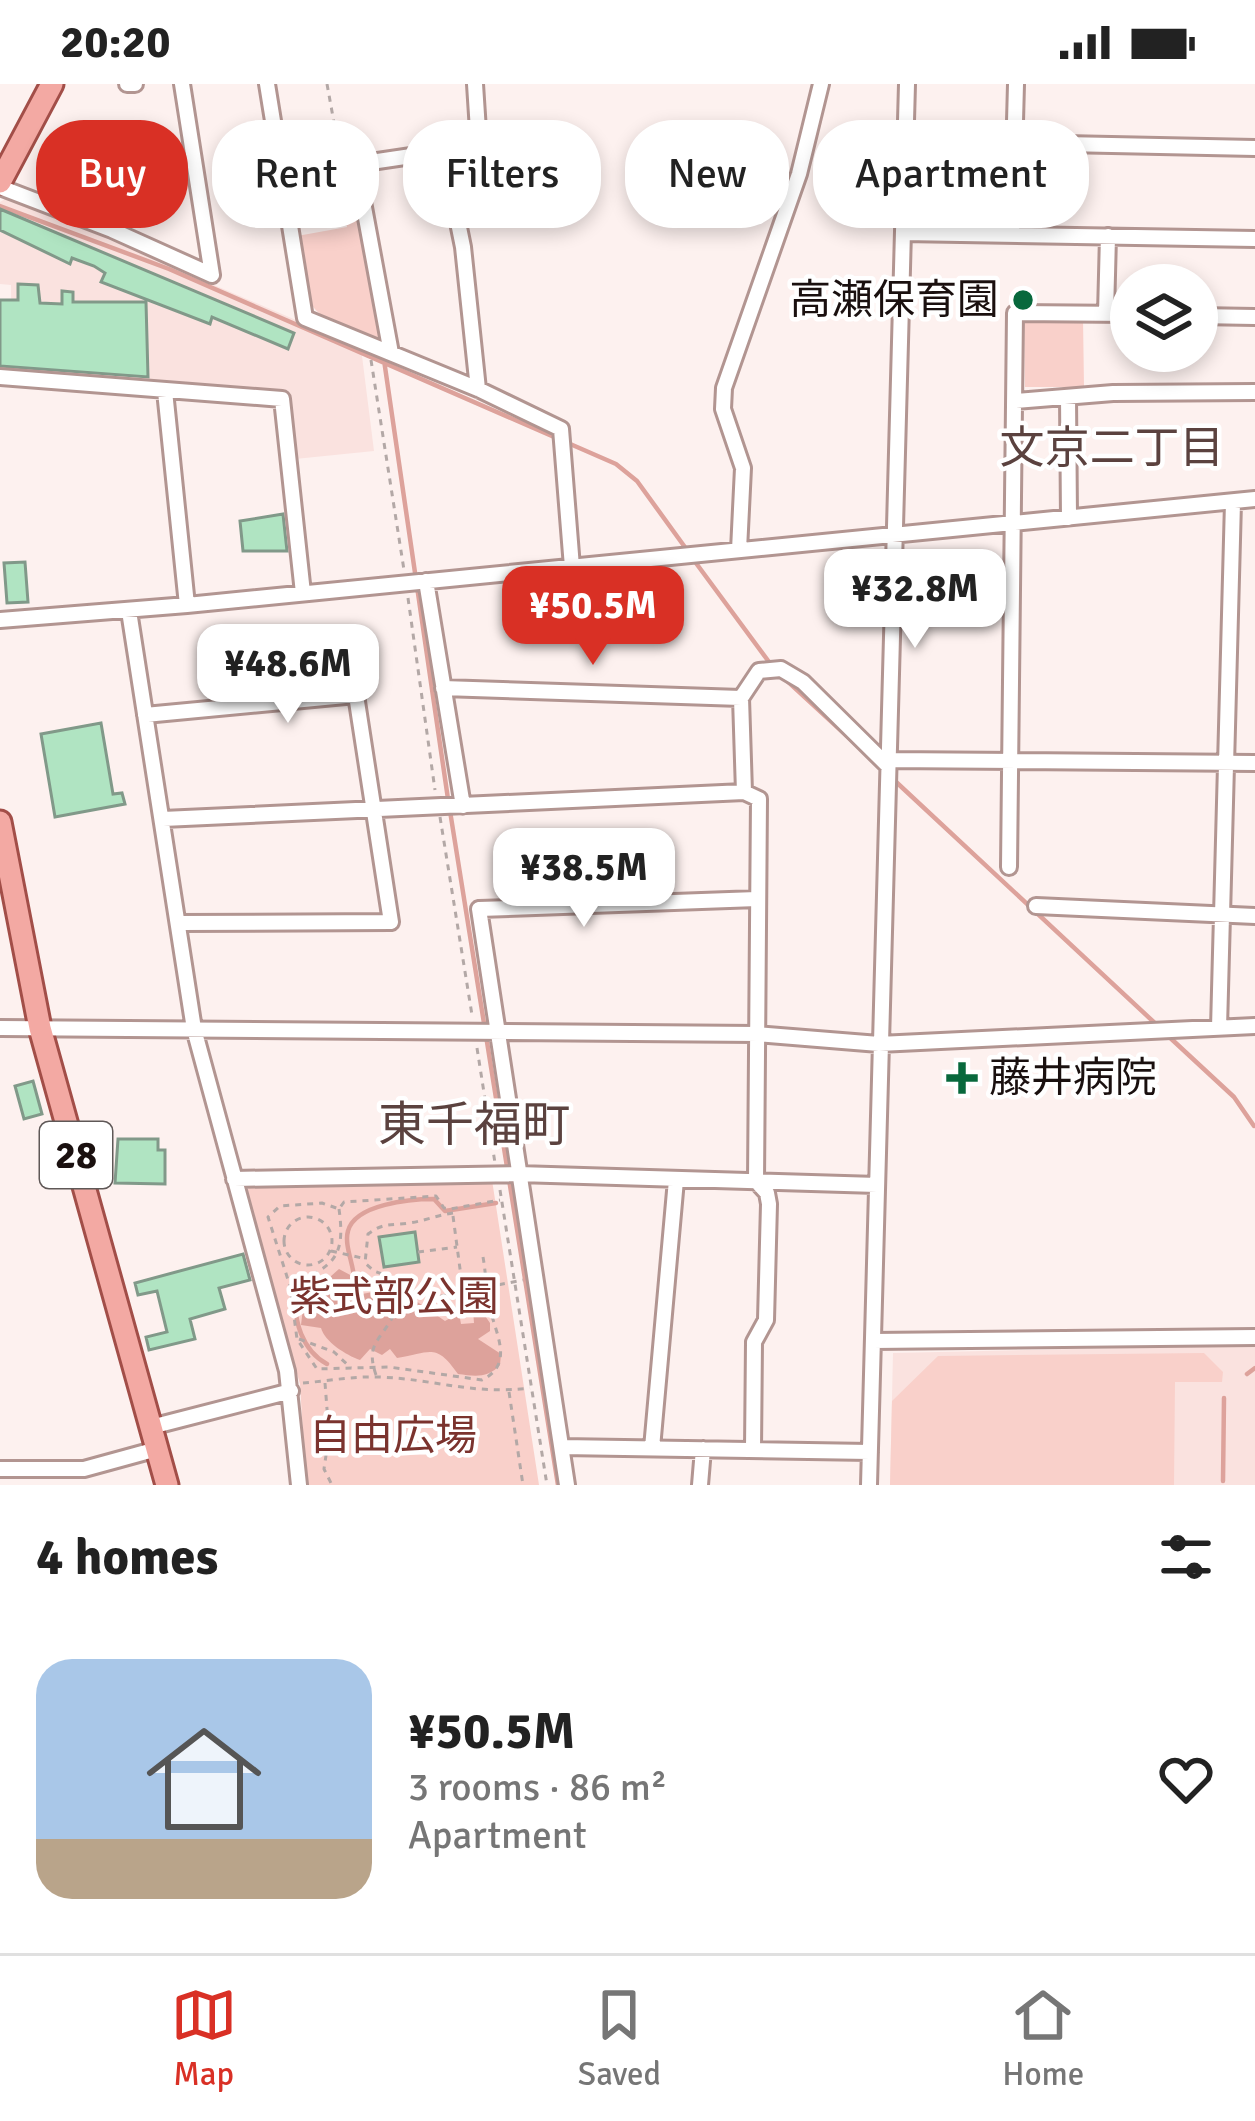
<!DOCTYPE html>
<html lang="en">
<head>
<meta charset="utf-8">
<style>
  :root { --surface:#fff; --page:#f2f2f2; --text:#222; --muted:#767676; --line:#e0e0e0; --accent:#d93025 }
  body { margin:0; font-family:Signika,"Noto Sans JP",sans-serif; background:var(--page); color:var(--text); height:100vh; display:flex; flex-direction:column; font-size:45px; white-space:nowrap }
  * { box-sizing:border-box; margin:0 }
  p { font-size:39px; color:var(--muted) }
  .icon { flex:none; width:66px; height:66px; fill:none; stroke:currentColor; stroke-width:2; stroke-linecap:round; stroke-linejoin:round }
  .map { position:relative; height:1401px; overflow:hidden }
  .sheet { display:flex; flex-direction:column; background:var(--surface); flex:1 }
  .sheet>* { flex:none }
  .hud { position:absolute; left:36px; top:36px; width:1185px; height:108px; display:flex; gap:24px }
  .controls { position:absolute; left:1110px; top:180px; display:grid; gap:24px }
  .controls a { display:grid; place-items:center; width:108px; height:108px; border-radius:50%; background:var(--surface); box-shadow:0 6px 18px #0003; font-size:60px }
  .price { position:absolute; translate:-50% -102px; padding:0 27px; border-radius:24px; background:#fff; color:#222; font-size:39px; line-height:78px; filter:drop-shadow(0 3px 6px #0008) }
  .price::after { content:''; position:absolute; left:50%; top:72px; width:36px; height:27px; margin-left:-18px; background:inherit; clip-path:polygon(0 0,100% 0,50% 100%) }
  .price.current { background:var(--accent); color:#fff }
  ul { padding:0; list-style:none }
  li { display:flex; align-items:center; gap:36px; height:300px; padding:0 36px }
  li+li { border-top:3px solid var(--line) }
  li span { display:grid; place-items:center; flex:none; width:336px; height:240px; border-radius:36px; color:#555 }
  li>.icon { margin-inline-start:auto }
  span .icon { width:144px; height:144px; fill:#fffc; stroke-width:1 }
  li b { font-size:51px }
  h2 { display:flex; justify-content:space-between; align-items:center; height:144px; padding:0 36px; font-size:51px }
  .tag { padding:0 42px; border-radius:48px; background:var(--surface); box-shadow:0 6px 18px #0003; font-size:42px; line-height:108px }
  .tag.current { background:var(--accent); color:#fff }
  .status { display:flex; justify-content:space-between; align-items:center; height:84px; padding:0 60px; background:var(--surface); direction:ltr }
  .status svg { height:33px; fill:currentColor }
  .dock { display:flex; justify-content:space-around; align-items:center; height:168px; border-top:3px solid var(--line); background:var(--surface); font-size:33px; color:var(--muted) }
  .dock a { display:grid; justify-items:center; gap:6px }
  .dock .current { color:var(--accent) }
  .map>svg:first-child { display:block }
  .built { fill:#fae2df }
  .green { fill:#f9d0ca }
  .water { fill:#dda29b }
  .lines { fill:none; stroke-linecap:round; stroke-linejoin:round }
  .stream { stroke:#dda29b; stroke-width:4.5 }
  .building { fill:#b0e4c2; stroke:#819989; stroke-width:3 }
  .minor-casing { stroke:#b29591; stroke-width:20 }
  .primary-casing { stroke:#a24e48; stroke-width:27 }
  .path { stroke:#b3a8a6; stroke-width:3; stroke-dasharray:6 6; stroke-linecap:butt }
  .minor { stroke:#fff; stroke-width:14 }
  .primary { stroke:#f3a9a3; stroke-width:21 }
  .poi-dot { fill:#08683c; stroke:#fff; stroke-width:4.5 }
  .labels { text-anchor:middle; dominant-baseline:central; stroke-width:9; stroke-linejoin:round; paint-order:stroke }
  .shield { fill:#fff; stroke:#5f5857; stroke-width:3 }
  .shield-label { font-size:39px; font-weight:bold; fill:#1a100f }
  .poi-label { font-size:42px; fill:#1a100f; stroke:#fff; text-anchor:end }
  .park-label { font-size:42px; fill:#7b332e; stroke:#fff }
  .neighbourhood-label { font-size:45px; fill:#5b423f; stroke:#fff }
  .quarter-label { font-size:48px; fill:#5b423f; stroke:#fff }
</style>
</head>
<body>
<div class="status"><b>20:20</b><svg viewBox="0 0 49 12"><path d="M0 12V9h3v3zM5 12V6h3v6zM10 12V3h3v9zM15 12V0h3v12zM26 1h20v11H26zM47 4h2v5h-2z"/></svg></div>
<div class="map">
<svg width="1255" height="1401" viewBox="0 0 1255 1401">
  <rect width="100%" height="100%" fill="#fdf1ef"/>
  <!-- built -->
  <path class="built" d="M5,115L35,124L361,264L374,367L295,375L287,309L12,287L11,201L0,200V118Z
    M1255,1261V1401H890L893,1269Z"/>
  <!-- green -->
  <path class="green" d="M353,84L385,254L381,258C302,224 310,237 297,152L347,143L337,87Z
    M1083,234L1084,303H1025L1024,235Z
    M492,1096L539,1401H306L300,1300L245,1109L251,1101Z
    M1204,1269L1223,1288L1222,1298H1175L1174,1401H890L892,1317L938,1272Z"/>
  <!-- water -->
  <path class="water" d="M339,1185L354,1193L362,1210L378,1207C393,1215 397,1227 416,1217L445,1237L459,1229L461,1240L474,1239L473,1226H481L490,1239V1247L478,1255L501,1270L500,1281C487,1295 474,1292 458,1290C436,1259 432,1268 397,1274L390,1265L382,1271L370,1265L360,1276C346,1271 325,1258 321,1244L301,1241L304,1216Z"/>
  <g class="lines">
    <!-- stream -->
    <path class="stream" d="M0,122L169,185L616,380L637,397L687,466
      M384,276L448,715
      M693,475L772,582
      M784,594L873,676
      M894,696L1158,942
      M450,727L558,1401
      M1166,950L1234,1013L1254,1042
      M354,1193C353,1179 344,1160 348,1147C355,1120 411,1115 434,1115L445,1127L496,1119
      M310,1212L297,1210C292,1236 303,1267 327,1280
      M1247,1290L1255,1284
      M1223,1397L1224,1314"/>
  </g>
  <!-- building -->
  <path class="building" d="M0,125L294,249L288,265L212,233L210,240L101,198L105,189L94,182L72,174L70,180L0,146Z
    M18,200L38,201L40,219L62,220V207L73,208V218H146L148,293L0,282V216H18Z
    M283,430L287,467H243L240,437Z
    M25,478L28,518L7,519L4,479Z
    M101,639L113,710L122,709L125,720L55,733L41,650Z
    M33,997L42,1030L24,1035L15,1002Z
    M118,1055H158V1066H165V1100L115,1099Z
    M415,1148L419,1178L384,1183L379,1153Z
    M243,1170L250,1196L219,1204L225,1225L190,1235L195,1255L149,1266L146,1253L167,1248L157,1207L138,1211L135,1199Z"/>
  <g class="lines">
    <!-- minor casing -->
    <g class="minor-casing">
      <path id="minor" d="M127,0H135
        M182,0L212,191
        M267,0L305,234L478,305L561,345L572,483
        M1015,59L1255,64
        M443,65L463,163L478,305
        M356,80L391,269
        M283,91L479,62L475,0
        M0,103L112,146L212,191
        M904,149L1255,155
        M1012,150L1016,0
        M1106,230L1108,152
        M1197,232L1255,233
        M0,293L282,315L303,509
        M165,307L187,521
        M1068,313L1069,434
        M1015,317L1113,309L1255,308
        M739,466L743,384L723,325L724,304L799,90L821,0
        M426,497L463,722
        M129,527L194,945L287,1287L299,1401
        M0,536L187,521L1255,415
        M443,604L741,614
        M145,631L356,611L391,838L178,839
        M888,676L1255,679
        M744,708L741,614L759,587L781,585L803,598L887,681
        M163,735L744,708L759,715L756,1097L767,1109L769,1120L766,1236L754,1258L753,1365
        M1009,783L1015,229L1131,230
        M1036,822L1255,832
        M0,944L757,950L879,960L1255,942
        M1219,944L1233,418
        M234,1095L518,1090L877,1101
        M873,1257L1255,1253
        M151,1343L291,1307
        M562,1363L870,1368
        M652,1364L676,1096
        M0,1385H84L157,1365
        M567,1401L479,825L757,815
        M700,1401L703,1365
        M869,1401L907,0"/>
    </g>
    <!-- primary casing -->
    <g class="primary-casing">
      <path id="primary" d="M0,98L52,0
        M0,738L40,944L167,1401"/>
    </g>
    <!-- path -->
    <path class="path" d="M327,0L339,66
      M371,276L404,486
      M408,514L435,706
      M440,733L472,931
      M477,964L495,1079
      M500,1106L547,1401
      M453,1129C438,1131 424,1137 409,1139C391,1142 384,1138 368,1150L365,1179L374,1187L399,1196L409,1209L437,1213L523,1196
      M453,1132L464,1215
      M284 1157a24 24 0 1 1 48 0a24 24 0 1 1-48 0Z
      M331,1167L362,1174
      M418,1168L457,1163
      M483,1173C486,1189 486,1207 490,1224C495,1249 515,1280 482,1296L389,1283L317,1285L297,1255L290,1202L268,1133L280,1122L322,1119L339,1125L344,1118L436,1112L444,1124L450,1125L500,1116
      M291,1202C333,1181 346,1175 339,1125
      M299,1255L334,1268L351,1284
      M376,1291C366,1262 378,1258 391,1236C396,1228 399,1218 405,1209
      M303,1299C328,1297 354,1292 379,1293C435,1295 470,1311 530,1304
      M325,1299L329,1351L324,1385L332,1401
      M509,1308L523,1401"/>
    <!-- minor -->
    <use href="#minor" class="minor"/>
    <!-- primary -->
    <use href="#primary" class="primary"/>
  </g>
  <!-- markers -->
  <g class="poi-dot">
    <circle cx="1023" cy="216" r="12"/>
    <path d="M956 976h12v12h12v12h-12v12h-12v-12h-12v-12h12z"/>
  </g>
  <g class="labels">
    <!-- shield labels -->
    <rect class="shield" x="40" y="1038" width="72" height="66" rx="9"/>
    <g class="shield-label">
      <text x="76" y="1071">28</text>
    </g>
    <!-- poi labels -->
    <g class="poi-label">
      <text x="999" y="216">高瀬保育園</text>
      <text x="989" y="994" text-anchor="start">藤井病院</text>
    </g>
    <!-- park labels -->
    <g class="park-label">
      <text x="394" y="1213">紫式部公園</text>
      <text x="393" y="1352">自由広場</text>
    </g>
    <!-- neighbourhood labels -->
    <g class="neighbourhood-label">
      <text x="1112" y="364">文京二丁目</text>
    </g>
    <!-- quarter labels -->
    <g class="quarter-label">
      <text x="474" y="1041">東千福町</text>
    </g>
  </g>
</svg>
<div class="controls">
<a><svg class="icon" aria-label="layers" viewBox="0 0 24 24"><path d="M12 4l9 5-9 5-9-5zM3 14l9 5 9-5"/></svg></a>
</div>
<b class="price" style="left:915px;top:567px">¥32.8M</b>
<b class="price current" style="left:593px;top:584px">¥50.5M</b>
<b class="price" style="left:288px;top:642px">¥48.6M</b>
<b class="price" style="left:584px;top:846px">¥38.5M</b>
<div class="hud">
<a class="tag current">Buy</a>
<a class="tag">Rent</a>
<a class="tag">Filters</a>
<a class="tag">New</a>
<a class="tag">Apartment</a>
</div>
</div>
<section class="sheet">
<h2>4 homes<svg class="icon" aria-label="filters" viewBox="0 0 24 24"><path d="M4 7h16M4 17h16"/><circle cx="9" cy="7" r="2"/><circle cx="15" cy="17" r="2"/></svg></h2>
<ul>
<li><span style="background:linear-gradient(#a9c7e8 75%,#b9a48a 0)"><svg class="icon" aria-label="home" viewBox="0 0 24 24"><path d="M3 11l9-7 9 7M6 9v11h12V9"/></svg></span><div><b>¥50.5M</b><p>3 rooms · 86 m²</p><p>Apartment</p></div><svg class="icon" aria-label="heart" viewBox="0 0 24 24"><path d="M12 20l-8-8c-3-5 5-10 8-4 3-6 11-1 8 4z"/></svg></li>
</ul>
</section>
<nav class="dock">
<a class="current"><svg class="icon" aria-label="map" viewBox="0 0 24 24"><path d="M3 6l6-2 6 2 6-2v14l-6 2-6-2-6 2zM9 4v14M15 6v14"/></svg>Map</a>
<a><svg class="icon" aria-label="saved" viewBox="0 0 24 24"><path d="M7 4h10v16l-5-4-5 4z"/></svg>Saved</a>
<a><svg class="icon" aria-label="home" viewBox="0 0 24 24"><path d="M3 11l9-7 9 7M6 9v11h12V9"/></svg>Home</a>
</nav>
</body>
</html>
